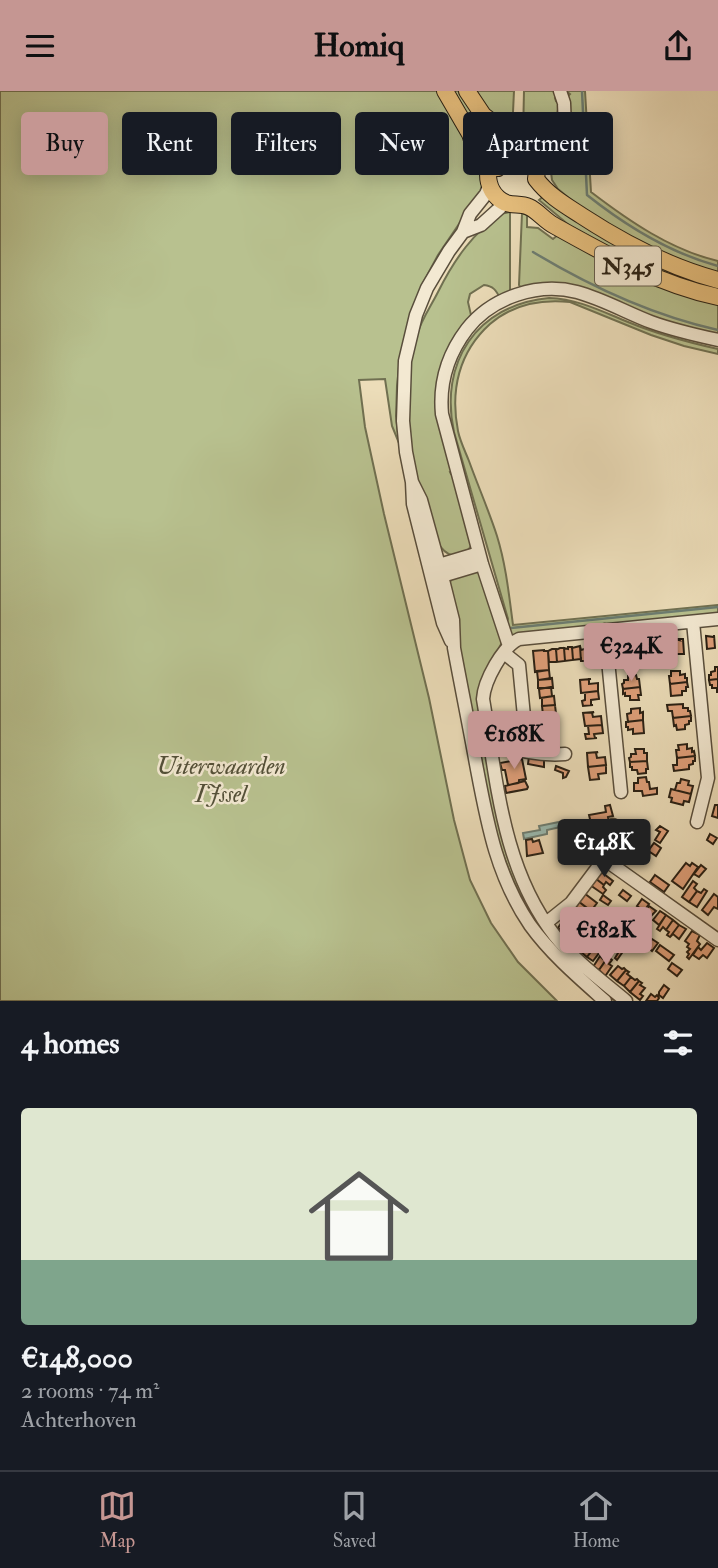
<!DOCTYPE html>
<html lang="en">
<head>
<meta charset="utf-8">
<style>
  :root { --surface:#171b24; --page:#20242c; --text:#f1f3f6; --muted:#9ea1a6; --line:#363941; --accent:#c59692 }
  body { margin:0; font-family:"IM FELL Double Pica",serif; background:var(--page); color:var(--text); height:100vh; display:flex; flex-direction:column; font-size:26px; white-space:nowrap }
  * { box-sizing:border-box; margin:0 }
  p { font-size:23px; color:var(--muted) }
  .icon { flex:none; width:38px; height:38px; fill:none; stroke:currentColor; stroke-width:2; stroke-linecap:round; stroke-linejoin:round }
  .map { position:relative; height:910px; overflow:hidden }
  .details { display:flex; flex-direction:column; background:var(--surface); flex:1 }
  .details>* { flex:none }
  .hud { position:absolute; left:21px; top:21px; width:677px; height:63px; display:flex; gap:14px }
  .price { position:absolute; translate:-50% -60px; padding:0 16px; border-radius:7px; background:var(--accent); color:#111; font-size:23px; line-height:46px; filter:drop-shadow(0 2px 4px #0008) }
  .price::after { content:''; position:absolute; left:50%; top:42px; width:21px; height:16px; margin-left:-10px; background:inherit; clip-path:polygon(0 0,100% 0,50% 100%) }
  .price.on { background:#222; color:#fff }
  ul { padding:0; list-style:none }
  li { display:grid; align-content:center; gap:14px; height:371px; padding:0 21px }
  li+li { border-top:2px solid var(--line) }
  li span { display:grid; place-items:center; height:217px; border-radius:7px; color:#555 }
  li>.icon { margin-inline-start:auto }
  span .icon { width:126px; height:126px; fill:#fffc; stroke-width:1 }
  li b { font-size:30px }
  h2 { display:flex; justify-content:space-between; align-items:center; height:84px; padding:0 21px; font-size:30px }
  .tag { padding:0 24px; border-radius:7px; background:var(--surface); box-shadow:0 4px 18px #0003; font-size:24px; line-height:63px }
  .tag.on { background:var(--accent); color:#111 }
  header { display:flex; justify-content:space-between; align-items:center; height:91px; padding:0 21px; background:var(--accent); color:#111; font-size:32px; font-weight:800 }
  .menu { display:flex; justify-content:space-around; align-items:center; height:98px; border-top:2px solid var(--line); background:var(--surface); font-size:19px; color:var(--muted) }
  .menu a { display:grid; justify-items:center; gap:4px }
  .menu .on { color:var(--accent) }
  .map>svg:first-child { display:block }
  .green { fill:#b8c18f; stroke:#707051; stroke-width:2 }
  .water { fill:#99bbb2; stroke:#6c7d72; stroke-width:2 }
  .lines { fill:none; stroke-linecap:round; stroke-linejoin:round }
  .stream { stroke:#6c7d72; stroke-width:2.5 }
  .building { fill:#df9f79; stroke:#281f13; stroke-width:2 }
  .minor-casing { stroke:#594e3c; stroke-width:15 }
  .major-casing { stroke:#281f13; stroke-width:18 }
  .minor { stroke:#f3e9d2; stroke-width:12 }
  .major { stroke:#e6be7c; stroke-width:16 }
  .labels { text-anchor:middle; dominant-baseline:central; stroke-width:5; stroke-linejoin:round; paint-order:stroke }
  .shield { fill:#f3e9d2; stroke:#655c4c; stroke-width:2 }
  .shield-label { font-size:23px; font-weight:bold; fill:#281f13 }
  .park-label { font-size:24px; font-style:italic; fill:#535038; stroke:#f3e9d2 }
</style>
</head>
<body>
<header><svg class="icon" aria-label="menu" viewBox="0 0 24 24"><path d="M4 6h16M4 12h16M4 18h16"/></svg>Homiq<svg class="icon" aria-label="share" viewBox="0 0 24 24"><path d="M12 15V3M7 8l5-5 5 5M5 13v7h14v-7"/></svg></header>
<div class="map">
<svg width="718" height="910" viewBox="0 0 718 910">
  <rect width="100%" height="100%" fill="#ecddb9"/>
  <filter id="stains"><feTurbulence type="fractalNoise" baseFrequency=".00286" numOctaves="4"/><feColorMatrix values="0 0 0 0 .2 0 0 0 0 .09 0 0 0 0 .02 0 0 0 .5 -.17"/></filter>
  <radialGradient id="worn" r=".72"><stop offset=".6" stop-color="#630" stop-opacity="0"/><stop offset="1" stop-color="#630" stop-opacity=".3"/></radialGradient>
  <!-- green -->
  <path class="green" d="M0,0H439L466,48L481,69L483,74L484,96L438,164L422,194L409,229L400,266L397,295L396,325L399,352L392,335L385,288L359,289L365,336L384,423L429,607L454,729L470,789L491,832L518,871L557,910H0Z
    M452,0H458L497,55L491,59L477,40Z
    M474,0H514L512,42L507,38L505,41Z
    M524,0H555L557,5L555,7L556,10L559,9C559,27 549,46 529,49V46L523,45Z
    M566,0H585L591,101C629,130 671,159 718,170V186L646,158L575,112L558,98L552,89L550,73L552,65L571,27L568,5L570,3Z
    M545,104L669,181L693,190L692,193L652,179L570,135L539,109Z
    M504,120L505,122L510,121V201L500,207C496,199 493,195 484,194L470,203L468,211L471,224L441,284L453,380L450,381L451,383H454L471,455L468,459L454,465C435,461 431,433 426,417C423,405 418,393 415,381C405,341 404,284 417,244C421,229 431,215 438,201C455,167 473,142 504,120Z
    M522,122L527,124V136L538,137L553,148L559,143L718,212V246L678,236L594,204L521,197L519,194Z
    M549,207C578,208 601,220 628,231C657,243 687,251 718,258V263L684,255L651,244L570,211C541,208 512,214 490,233C459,261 450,299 458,340C460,350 465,360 469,370C478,395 489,420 497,445C506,474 509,504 513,534L718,514V523L514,545H512L505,535L508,528L454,341C439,272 476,214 549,207Z
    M479,478L502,551L482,595L525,803L620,910H615C598,896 580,883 565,867C530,831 510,788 495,740L448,495L452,487Z"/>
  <!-- water -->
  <path class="water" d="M564,730L565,735L547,739V743L524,748L523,742L540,739L539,735Z"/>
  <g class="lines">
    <!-- stream -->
    <path class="stream" d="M582,0L587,104C626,135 670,162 718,175
      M533,161C591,196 651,224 718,239
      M511,537L718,516"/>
  </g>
  <!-- building -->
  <path class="building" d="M714,544L715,557L707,558L706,545L714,546Z
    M662,547H666L668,562L667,560L660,561L658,548L662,549Z
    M666,547L667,550L674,548L676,563L675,561L668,562Z
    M654,548H658L660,561H652L650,549L651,550Z
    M674,548L679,549L678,548H683L684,563H676Z
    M642,549L644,562L636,563V565L635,551Z
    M642,549L643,551L650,549L652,561L644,562Z
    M635,551L636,565L628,566V568L627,553H635Z
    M623,553V555L627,553L628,568L620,569L619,554Z
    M580,555L581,559L588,557L590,572L589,570H581Z
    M580,555L581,570V568L573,569L572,556V557Z
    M568,556H572L573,569L565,570L564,557L568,558Z
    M592,556H596L598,571L590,572L588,557V558Z
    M560,557H564L565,570L557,571L556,558V559Z
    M552,558H556L557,571H549L548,560Z
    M544,559V560H548L549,579L535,581L533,560Z
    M715,576H718V588L709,589V584H711V581L715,580Z
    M549,579L550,588L538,589L537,580Z
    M671,580H680V584L685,583V587H687V591L670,593L669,585H671Z
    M636,584L637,588H639L640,596L623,598L622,593L624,592V589H628V585Z
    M552,587L553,597H538V589Z
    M589,588V593L598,592V600L581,602L580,589L591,588Z
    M718,588V601H717V597H712V594H710L709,589Z
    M687,591L688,596H686V600H682V604L671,605L670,593Z
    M551,596L552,605H554L540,607L539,598Z
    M640,596L641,604H638L639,609H630V605H625V602L623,603V598Z
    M598,600L599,608L591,609V614H593L583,615L582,610L585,609V602H581Z
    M554,605L555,614L542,615V607H540Z
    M683,613V617H688V620H690L691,625L673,627L672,620H668L667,614Z
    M555,614L556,623L541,624H543L542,615Z
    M640,617V622L643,621V629L626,631H628L627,623L631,622V618Z
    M594,621L592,622L593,626L601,625L602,634L585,635L583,622Z
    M556,623V631L542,633L541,624Z
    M691,625V630H689V633L685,634V638L677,639L676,634L674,635L673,627Z
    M643,629L644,642L633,643V638L628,639V636H626V631Z
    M556,631L557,640L543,642L542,633Z
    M602,634L603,642L594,643L595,647H597L586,648L585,643H589L588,635H585Z
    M557,640L558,649L544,650L543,642Z
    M558,649L559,658L545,659L544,650Z
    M687,653V658L692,657V661L694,660L695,665L677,667L676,659H679L678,654Z
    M635,658H644V662H647V670L630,671L629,667L631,666V663H636Z
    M598,661L596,662L597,667L605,666L606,674L588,676L587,662Z
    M529,665L544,667V676L528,673Z
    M695,665V670H693V673L689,674V678L674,680L673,674H677V667Z
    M522,668L526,688L519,689V692L508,694L505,679H502L500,672Z
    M647,670L648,678H646V682L638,683L637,679H632V676H630V671Z
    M606,674V682L598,683L599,688H600L590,689L588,676Z
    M556,675L569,680L566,686L563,687V682L555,679Z
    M646,686L647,691H649L650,698L657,697V703L643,705L642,700H634V692H638V687Z
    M681,688L689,690L688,694L693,695L691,703L671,698L675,699L677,692H680Z
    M525,690L528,696L527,698L506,702L505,695Z
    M671,698L691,703L689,711L684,710L683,714L671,711L672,707L669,706Z
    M610,714L613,725L608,726L609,732L592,736L589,724L606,721L605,715Z
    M715,714H718V727L712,725Z
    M660,735L668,740L660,752L655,749L660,741L656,739Z
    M710,743L717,747L713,753L707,749Z
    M568 749a4 4 0 1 1 8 0a4 4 0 1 1-8 0Z
    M532,748L533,751L539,749L543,762L527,765L526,749Z
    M635,750L648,760L654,752L661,757L656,765L650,761L643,771L628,760Z
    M686,772L690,775L692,772L698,776L683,798L672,790Z
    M701,774L706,778L699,786L694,783Z
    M600,780L613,790L610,794L606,791L604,794L595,787Z
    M655,784L669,794L664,801L650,791Z
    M595,787L604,794L603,796L606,799L603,803L590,794Z
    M693,790L697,793L694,797L697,800L689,811L682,806Z
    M704,798L707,800L697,816L689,811L697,800L701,802Z
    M623,799L631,805L627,810L619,804Z
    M584,802L597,812L591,820L578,810Z
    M714,803L718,806V818L714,816L708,824L702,819Z
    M603,804L611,810L608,814L600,809Z
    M642,808L649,813L644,820L637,815Z
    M578,810L591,820L585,827L572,817Z
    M649,815L656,820L648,828L644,826L647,823L644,821Z
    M660,820L666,824L659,834L653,829Z
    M579,822L586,828L582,832L575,827Z
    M666,824L673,829L666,839L663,836L660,840L657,838Z
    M564,828L567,830L569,828L573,830L564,841L558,837Z
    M673,829L679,834L670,846L667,844L669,841L666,839Z
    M573,830L576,833L574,835L577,837L570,846L564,841Z
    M679,834L686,838L679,848L673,843L670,846Z
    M599,836L605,841L601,846L595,842Z
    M577,840L583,845L576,854L570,850Z
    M640,840L647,845L643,851L636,846Z
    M692,840L700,844L697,850L700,853L689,868L687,866L689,863L687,861L690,858L687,856L689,853L685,850Z
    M583,845L589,849L581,859L576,854Z
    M652,848L658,852L652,860L646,855Z
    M590,849L594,851L590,856L593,858L587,866L581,861Z
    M707,852L714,857L707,867L703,864L699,868L693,864L700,853L698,856L701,859Z
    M660,854L674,864L669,870L656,860Z
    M599,855L602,858L593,870L587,866L593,858L595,860Z
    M621,857L624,859L617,869L615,867Z
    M606,864L608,866L599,879L593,876L600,865L603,868Z
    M608,866L612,869L609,873L612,875L606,884H604L599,879Z
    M672,872L682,879L677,885L668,878Z
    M618,875L622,878L624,877L626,879L617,890L610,884Z
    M626,879L629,881L627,883L631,886L624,895L617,890Z
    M631,886L635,889L637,888L639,890L630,901L624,895Z
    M639,890L642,892L640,894L645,897L640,903L643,905L640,909L630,901Z
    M664,894L669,898L663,907L659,904V901Z
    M651,903L655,906L657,904L659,907L657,910H646Z"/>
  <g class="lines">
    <!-- minor casing -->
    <g class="minor-casing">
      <path id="minor" d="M533,57C547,49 555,40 562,26
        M544,71L565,37L564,12L560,0
        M463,141L481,134L502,115L507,113
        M412,391L421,409L442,485L453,529L454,557C461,595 469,634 476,673C487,731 496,784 530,834C551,863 578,886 605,910
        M435,477L439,474L479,462
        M436,484L442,485L482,473
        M693,531L708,687L697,731
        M605,539L621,701
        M451,550L443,532L413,413L412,391L406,361L403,330L405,270L416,224L427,197L449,160L463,141L470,123L486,103L489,95
        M509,555L482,473L442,323C439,291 448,263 467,238C492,206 538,191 577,201C603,208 627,222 651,231C673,239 695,244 718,249
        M504,562L519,574L526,646
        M491,652C516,659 539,665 565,663
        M604,768L600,758V751L613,734
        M546,832L571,812L604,768L718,849
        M626,910C601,889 575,870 555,845C502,777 497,690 483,608C484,590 503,555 519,548L718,528"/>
    </g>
    <!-- major casing -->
    <g class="major-casing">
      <path id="major" d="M445,0L470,43L473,52
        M467,0L483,24L487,34
        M483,24L492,31L505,47L510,50L525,53
        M470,43C482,52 492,64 498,77
        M533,57C518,63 501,53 491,73C485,84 489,99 498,107C509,117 518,111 529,116C538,120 545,130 555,135C607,164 658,193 718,206
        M525,60C536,67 538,76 536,88C549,105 565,114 582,125C625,153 669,176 718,189"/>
    </g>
    <!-- minor -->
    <use href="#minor" class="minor"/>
    <!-- major -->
    <use href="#major" class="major"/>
  </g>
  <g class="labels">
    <!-- shield labels -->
    <rect class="shield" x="595" y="155.5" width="66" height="39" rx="5"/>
    <g class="shield-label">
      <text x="628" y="175">N345</text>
    </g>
    <!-- park labels -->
    <g class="park-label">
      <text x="221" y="675">Uiterwaarden<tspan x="221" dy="28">IJssel</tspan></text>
    </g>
  </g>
  <rect width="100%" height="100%" filter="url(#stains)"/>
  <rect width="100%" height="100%" fill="url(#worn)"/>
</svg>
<b class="price" style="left:631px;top:592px">€324K</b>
<b class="price" style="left:514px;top:680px">€168K</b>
<b class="price on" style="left:604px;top:788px">€148K</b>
<b class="price" style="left:606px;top:876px">€182K</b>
<div class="hud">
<a class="tag on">Buy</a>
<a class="tag">Rent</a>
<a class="tag">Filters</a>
<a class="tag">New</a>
<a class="tag">Apartment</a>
</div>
</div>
<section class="details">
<h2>4 homes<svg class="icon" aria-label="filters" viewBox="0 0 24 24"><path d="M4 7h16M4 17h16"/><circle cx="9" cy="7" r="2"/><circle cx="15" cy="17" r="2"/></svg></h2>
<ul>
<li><span style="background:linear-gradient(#dfe7d0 70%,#7fa58c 0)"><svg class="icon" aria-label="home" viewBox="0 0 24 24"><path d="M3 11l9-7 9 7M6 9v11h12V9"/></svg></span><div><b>€148,000</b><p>2 rooms · 74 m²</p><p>Achterhoven</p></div></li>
</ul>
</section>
<nav class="menu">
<a class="on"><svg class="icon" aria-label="map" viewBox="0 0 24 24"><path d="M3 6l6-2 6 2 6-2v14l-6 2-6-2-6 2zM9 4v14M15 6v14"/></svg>Map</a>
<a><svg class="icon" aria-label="saved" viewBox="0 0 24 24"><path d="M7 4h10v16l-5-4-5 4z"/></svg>Saved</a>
<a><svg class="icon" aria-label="home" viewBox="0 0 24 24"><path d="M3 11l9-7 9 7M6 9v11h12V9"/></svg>Home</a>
</nav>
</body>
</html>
